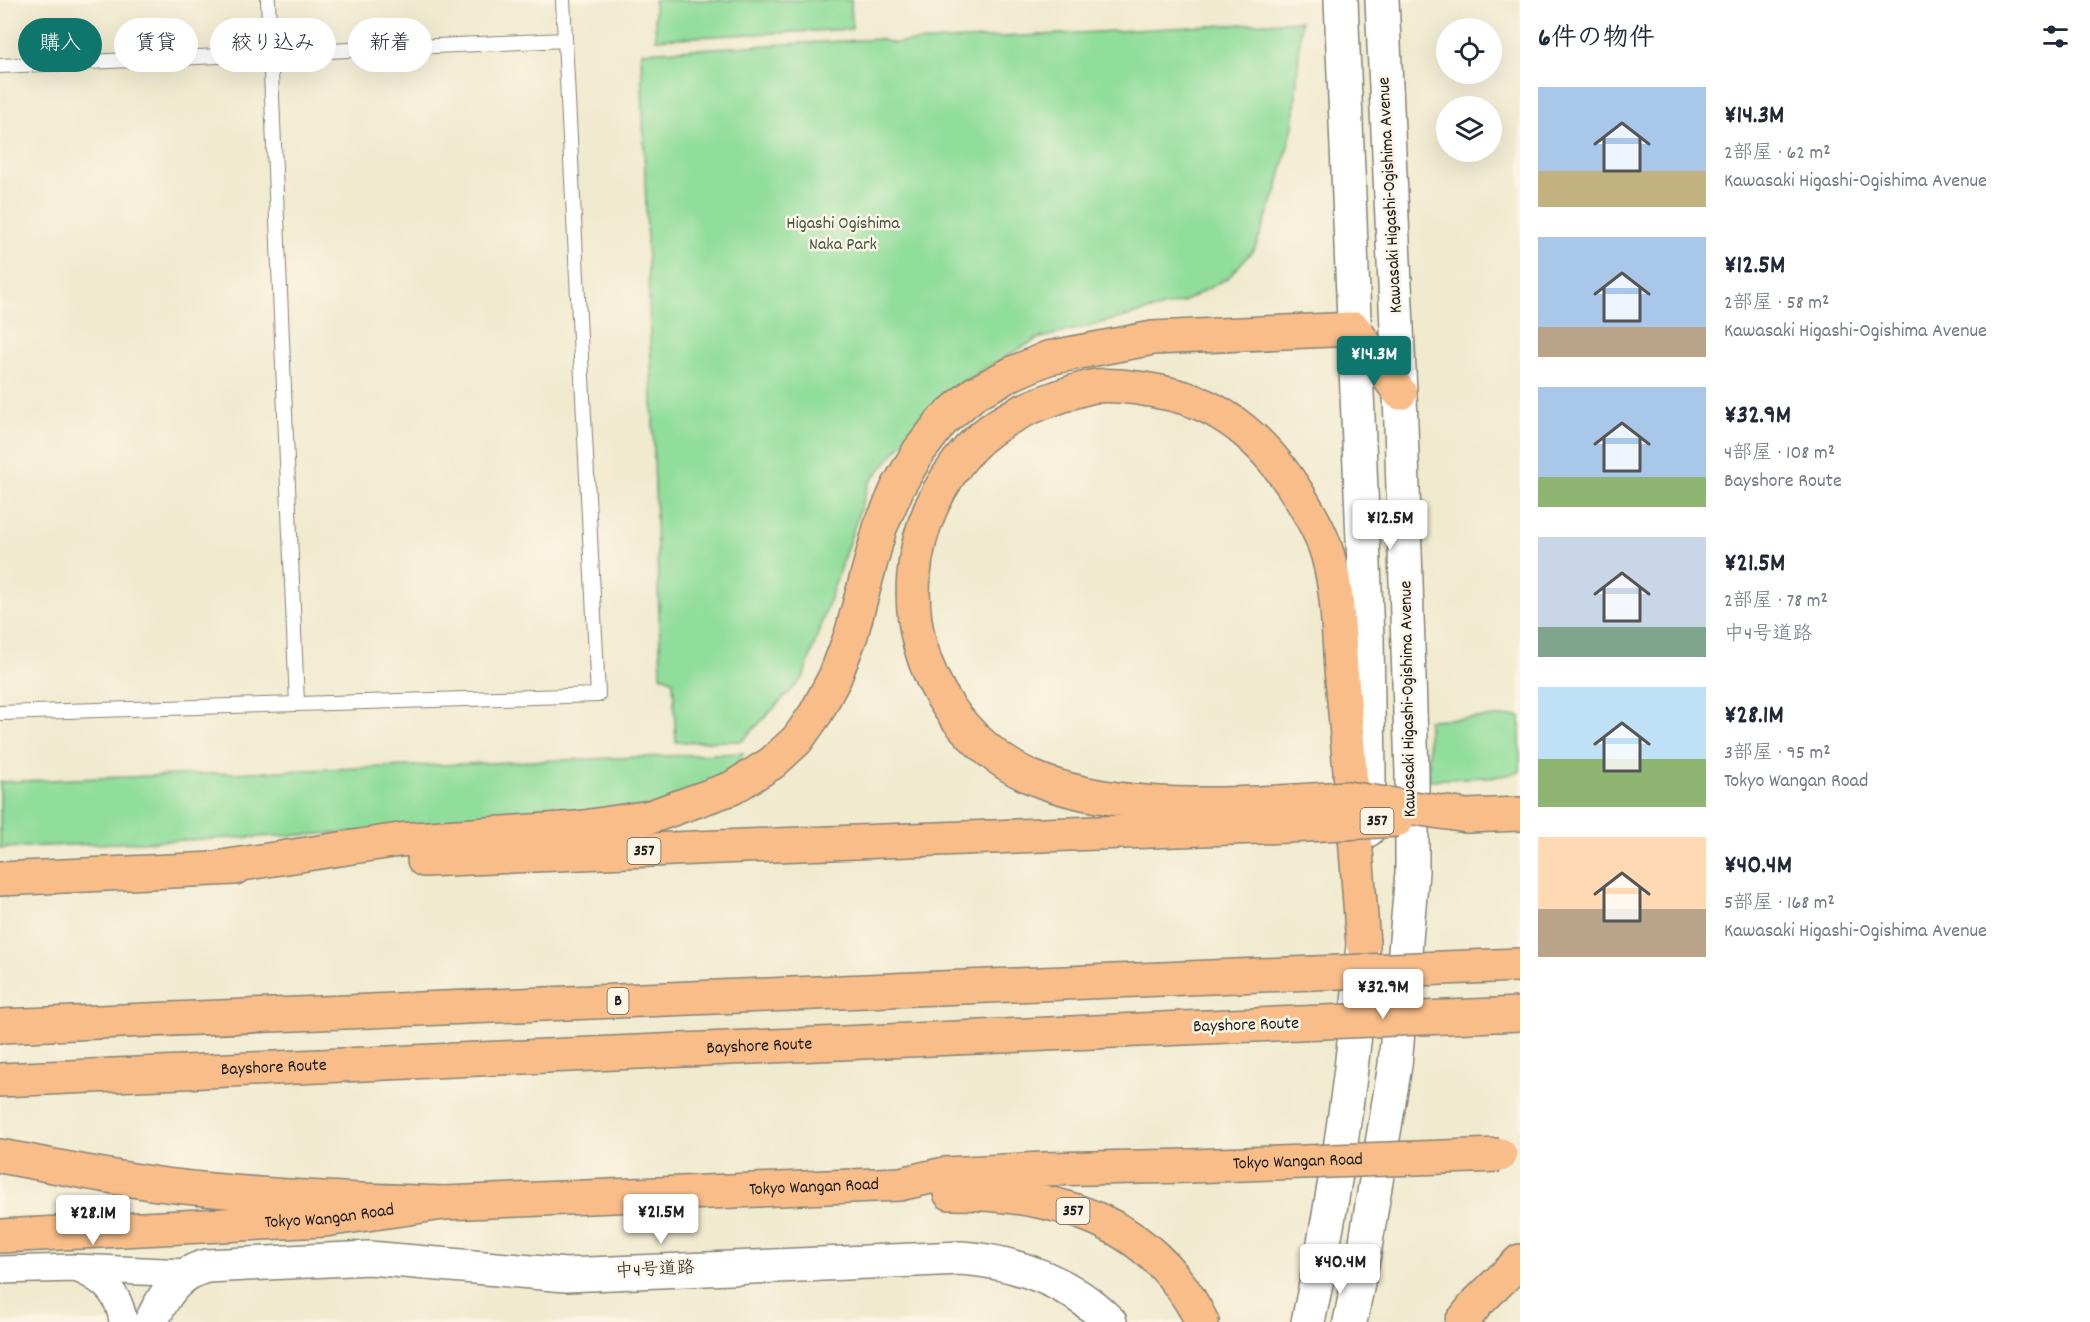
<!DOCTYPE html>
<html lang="ja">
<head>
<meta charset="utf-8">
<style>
  :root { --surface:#fff; --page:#f6f6f7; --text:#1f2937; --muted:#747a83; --accent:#0f766e }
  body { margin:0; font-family:Dekko,"Klee One",sans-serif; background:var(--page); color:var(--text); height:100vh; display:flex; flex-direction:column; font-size:22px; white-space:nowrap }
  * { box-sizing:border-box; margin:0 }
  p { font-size:20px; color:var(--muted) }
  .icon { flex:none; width:33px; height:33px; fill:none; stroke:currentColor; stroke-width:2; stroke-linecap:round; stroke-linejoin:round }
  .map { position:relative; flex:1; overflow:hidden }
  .side { display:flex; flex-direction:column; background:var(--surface); width:570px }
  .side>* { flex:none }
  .guide { position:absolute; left:18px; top:18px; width:570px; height:54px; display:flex; gap:12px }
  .tools { position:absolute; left:1436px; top:18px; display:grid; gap:12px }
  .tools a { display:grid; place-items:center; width:66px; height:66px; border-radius:50%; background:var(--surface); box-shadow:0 6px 24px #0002; font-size:30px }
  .price { position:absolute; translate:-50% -51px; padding:0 14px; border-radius:6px; background:#fff; color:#222; font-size:20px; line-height:39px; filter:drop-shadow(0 2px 3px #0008) }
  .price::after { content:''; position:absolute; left:50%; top:36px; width:18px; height:14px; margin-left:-9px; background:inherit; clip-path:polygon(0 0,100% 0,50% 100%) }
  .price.current { background:var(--accent); color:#fff }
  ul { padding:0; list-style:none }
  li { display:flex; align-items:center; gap:18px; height:150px; padding:0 18px }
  li span { display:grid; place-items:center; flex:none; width:168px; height:120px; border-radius:0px; color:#555 }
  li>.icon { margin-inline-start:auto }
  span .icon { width:72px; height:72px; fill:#fffc; stroke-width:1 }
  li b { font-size:26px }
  h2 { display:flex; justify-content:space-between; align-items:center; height:72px; padding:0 18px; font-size:26px }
  .chip { padding:0 21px; border-radius:27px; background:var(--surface); box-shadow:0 6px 24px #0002; font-size:21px; line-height:54px }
  .chip.current { background:var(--accent); color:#fff }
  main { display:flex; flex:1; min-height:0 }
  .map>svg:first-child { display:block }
  .green { fill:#91dd9b; stroke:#567c5c; stroke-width:1.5 }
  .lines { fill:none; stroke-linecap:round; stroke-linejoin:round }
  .service-casing { stroke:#868376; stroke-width:16 }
  .minor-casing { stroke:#868376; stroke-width:30 }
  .tertiary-casing { stroke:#868376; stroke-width:36 }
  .trunk-casing { stroke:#868376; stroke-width:36 }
  .motorway-casing { stroke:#868376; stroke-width:36 }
  .service { stroke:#fff; stroke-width:14 }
  .minor { stroke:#fff; stroke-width:27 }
  .tertiary { stroke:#fff; stroke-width:33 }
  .trunk { stroke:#f8bd89; stroke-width:33 }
  .motorway { stroke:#f8bd89; stroke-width:33 }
  .trunk-bridge-casing { stroke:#868376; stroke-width:36; stroke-linecap:butt }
  .motorway-bridge-casing { stroke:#868376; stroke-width:36; stroke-linecap:butt }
  .trunk-bridge { stroke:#f8bd89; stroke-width:33 }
  .motorway-bridge { stroke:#f8bd89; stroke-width:33 }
  .labels { text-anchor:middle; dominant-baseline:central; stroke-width:5; stroke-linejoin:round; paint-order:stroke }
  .shield { fill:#fcf5e5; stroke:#5f5d58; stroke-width:1.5 }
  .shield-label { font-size:16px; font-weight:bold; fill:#1c1c1c }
  .street-label { font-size:18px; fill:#1c1c1c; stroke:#fcf5e5 }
  .park-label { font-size:18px; fill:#3f5642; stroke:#fcf5e5 }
</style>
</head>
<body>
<main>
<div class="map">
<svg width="1520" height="1322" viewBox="0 0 1520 1322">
  <rect width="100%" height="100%" fill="#fcf5e5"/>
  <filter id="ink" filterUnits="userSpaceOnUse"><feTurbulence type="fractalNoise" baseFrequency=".0167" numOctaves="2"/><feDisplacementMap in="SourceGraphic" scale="12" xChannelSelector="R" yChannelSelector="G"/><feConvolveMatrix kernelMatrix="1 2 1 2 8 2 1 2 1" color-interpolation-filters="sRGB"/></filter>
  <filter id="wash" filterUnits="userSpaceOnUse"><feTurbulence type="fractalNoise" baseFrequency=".008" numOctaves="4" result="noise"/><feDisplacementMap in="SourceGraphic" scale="24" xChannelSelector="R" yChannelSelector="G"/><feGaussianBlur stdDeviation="1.35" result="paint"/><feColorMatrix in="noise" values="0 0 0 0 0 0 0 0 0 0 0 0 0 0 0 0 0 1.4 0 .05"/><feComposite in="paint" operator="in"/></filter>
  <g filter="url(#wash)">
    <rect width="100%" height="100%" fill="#f0eacf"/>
    <!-- green -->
    <path class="green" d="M654,0H851L852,29L656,39Z
      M1301,21L1294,122L1277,189L1255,248L1228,278L1183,302L1037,339L947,390L869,483L803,678L742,741L676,742L673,681L661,675L641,52L880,39L891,43Z
      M1520,716V772L1502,776L1429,780L1428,720Z
      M744,753L723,785L666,804L487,827L0,848V782Z"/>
  </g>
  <g filter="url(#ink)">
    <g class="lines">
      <!-- service casing -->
      <g class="service-casing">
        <path id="service" d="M268,0L297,704
          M0,66L565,40
          M0,713L598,695L563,0"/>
      </g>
      <!-- minor casing -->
      <g class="minor-casing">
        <path id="minor" d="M79,1269C104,1280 120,1294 123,1322
          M0,1270L75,1268L186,1273"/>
      </g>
      <!-- tertiary casing -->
      <g class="tertiary-casing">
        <path id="tertiary" d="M1341,0L1367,638L1369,774L1368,830
          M151,1322C164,1295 177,1273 207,1266L369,1258L566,1275L961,1258C1017,1262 1070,1282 1110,1322
          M1308,1322C1335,1197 1354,1071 1363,944
          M1350,1322L1364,1254L1395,1065L1412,872V773L1400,393L1382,0"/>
      </g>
      <!-- trunk casing -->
      <g class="trunk-casing">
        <g id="trunk">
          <path d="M1279,802C1200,806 1102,808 1029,776C998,762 969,736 950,709C893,628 904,520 970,448C992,425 1023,409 1053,399C1066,394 1082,388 1096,386C1120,384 1147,389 1170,394C1231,407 1273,451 1304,504C1311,516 1319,530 1324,544C1338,582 1338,628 1341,669C1350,760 1356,852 1363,944"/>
          <path d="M1467,816L1520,814"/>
          <path d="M424,860L719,847L1288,826"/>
          <path d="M215,868L399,840L577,828L650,817L732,788L772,763L797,740L816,713L835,677L851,635L880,528L898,487L919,451L943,420L975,393L1013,373L1048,358L1153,338L1354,329L1400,393"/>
          <path d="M0,879L235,868"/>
          <path d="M950,1193C1056,1193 1153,1220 1202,1322"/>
          <path id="s1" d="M0,1236L325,1220L444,1203L900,1184L944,1174L1043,1169L1190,1166"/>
          <path d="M1462,1322L1477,1303L1520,1261"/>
        </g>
      </g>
      <!-- motorway casing -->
      <g class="motorway-casing">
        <g id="motorway">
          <path d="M0,1026L1236,976"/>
          <path id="s2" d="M0,1080L1229,1026"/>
          <path d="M0,1156C55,1166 111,1178 166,1185C258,1196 351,1200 444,1203"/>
        </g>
      </g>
      <!-- service -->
      <use href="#service" class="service"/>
      <!-- minor -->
      <use href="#minor" class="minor"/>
      <!-- tertiary -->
      <use href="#tertiary" class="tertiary"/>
      <!-- trunk -->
      <use href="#trunk" class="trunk"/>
      <!-- motorway -->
      <use href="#motorway" class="motorway"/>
      <!-- trunk-bridge casing -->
      <g class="trunk-bridge-casing">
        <g id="trunk-bridge">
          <path d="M1279,802L1347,798L1467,816"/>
          <path d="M1288,826L1397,820"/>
          <path id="s3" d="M1190,1166L1500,1155"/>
        </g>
      </g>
      <!-- motorway-bridge casing -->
      <g class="motorway-bridge-casing">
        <path id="motorway-bridge" d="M1236,976L1520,965
          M1229,1026L1520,1014"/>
      </g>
      <!-- trunk-bridge -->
      <use href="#trunk-bridge" class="trunk-bridge"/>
      <!-- motorway-bridge -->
      <use href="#motorway-bridge" class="motorway-bridge"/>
    </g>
  </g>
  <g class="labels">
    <!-- shield labels -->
    <g class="shield">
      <rect x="1360.5" y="808" width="33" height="26" rx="4.5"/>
      <rect x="627.5" y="838" width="33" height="26" rx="4.5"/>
      <rect x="607.5" y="988" width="21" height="26" rx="4.5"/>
      <rect x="1056.5" y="1198" width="33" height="26" rx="4.5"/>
    </g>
    <g class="shield-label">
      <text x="1377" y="821">357</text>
      <text x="644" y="851">357</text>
      <text x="618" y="1001">B</text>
      <text x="1073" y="1211">357</text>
    </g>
    <!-- street labels -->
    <g class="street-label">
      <text transform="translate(1391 195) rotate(-93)">Kawasaki Higashi-Ogishima Avenue</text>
      <text transform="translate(1409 699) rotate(-91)">Kawasaki Higashi-Ogishima Avenue</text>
      <text transform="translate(1246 1026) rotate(-2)">Bayshore Route</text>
      <text stroke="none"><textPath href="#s2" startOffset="760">Bayshore Route</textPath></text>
      <text stroke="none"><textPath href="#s2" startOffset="274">Bayshore Route</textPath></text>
      <text stroke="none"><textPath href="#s3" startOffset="108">Tokyo Wangan Road</textPath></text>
      <text stroke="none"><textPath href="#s1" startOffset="816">Tokyo Wangan Road</textPath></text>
      <text stroke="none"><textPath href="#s1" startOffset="330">Tokyo Wangan Road</textPath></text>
      <text transform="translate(655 1271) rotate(-3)">中4号道路</text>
    </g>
    <!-- park labels -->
    <g class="park-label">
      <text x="843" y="224">Higashi Ogishima<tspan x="843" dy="21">Naka Park</tspan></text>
    </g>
  </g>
</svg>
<div class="tools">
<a><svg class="icon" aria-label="locate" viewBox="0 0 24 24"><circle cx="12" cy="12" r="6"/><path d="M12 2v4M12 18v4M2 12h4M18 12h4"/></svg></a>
<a><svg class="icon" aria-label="layers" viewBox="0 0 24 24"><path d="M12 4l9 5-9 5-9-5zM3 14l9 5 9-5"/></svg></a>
</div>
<b class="price current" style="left:1374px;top:387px">¥14.3M</b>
<b class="price" style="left:1390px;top:551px">¥12.5M</b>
<b class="price" style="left:1383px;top:1020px">¥32.9M</b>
<b class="price" style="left:661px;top:1245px">¥21.5M</b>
<b class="price" style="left:93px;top:1246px">¥28.1M</b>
<b class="price" style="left:1340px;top:1295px">¥40.4M</b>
<div class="guide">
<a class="chip current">購入</a>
<a class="chip">賃貸</a>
<a class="chip">絞り込み</a>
<a class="chip">新着</a>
</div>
</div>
<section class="side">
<h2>6件の物件<svg class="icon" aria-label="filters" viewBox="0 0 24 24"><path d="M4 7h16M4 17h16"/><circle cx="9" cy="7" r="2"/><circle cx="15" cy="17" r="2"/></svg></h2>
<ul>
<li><span style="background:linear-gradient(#a9c7e8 70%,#c2b280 0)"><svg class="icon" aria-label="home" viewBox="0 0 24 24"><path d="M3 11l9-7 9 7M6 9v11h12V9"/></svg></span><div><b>¥14.3M</b><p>2部屋 · 62 m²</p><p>Kawasaki Higashi-Ogishima Avenue</p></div></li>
<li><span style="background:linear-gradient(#a9c7e8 75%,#b9a48a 0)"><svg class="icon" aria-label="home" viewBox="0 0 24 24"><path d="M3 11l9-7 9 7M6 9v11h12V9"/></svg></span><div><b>¥12.5M</b><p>2部屋 · 58 m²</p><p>Kawasaki Higashi-Ogishima Avenue</p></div></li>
<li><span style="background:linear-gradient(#a9c7e8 75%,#8fb573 0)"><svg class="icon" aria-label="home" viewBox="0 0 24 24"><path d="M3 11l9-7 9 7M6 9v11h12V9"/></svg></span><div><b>¥32.9M</b><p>4部屋 · 108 m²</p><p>Bayshore Route</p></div></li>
<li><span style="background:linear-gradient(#c9d6e8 75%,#7fa58c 0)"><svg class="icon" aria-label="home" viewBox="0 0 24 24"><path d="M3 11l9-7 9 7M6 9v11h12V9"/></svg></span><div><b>¥21.5M</b><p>2部屋 · 78 m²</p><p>中4号道路</p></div></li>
<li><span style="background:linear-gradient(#bfe0f5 60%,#8fb573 0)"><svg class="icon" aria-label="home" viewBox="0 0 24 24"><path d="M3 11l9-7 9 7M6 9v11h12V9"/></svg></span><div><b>¥28.1M</b><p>3部屋 · 95 m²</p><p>Tokyo Wangan Road</p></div></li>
<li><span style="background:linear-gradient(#ffd9b3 60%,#b9a48a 0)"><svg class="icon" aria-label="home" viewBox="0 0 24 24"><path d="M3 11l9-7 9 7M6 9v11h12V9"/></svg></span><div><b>¥40.4M</b><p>5部屋 · 168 m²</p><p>Kawasaki Higashi-Ogishima Avenue</p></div></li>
</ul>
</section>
</main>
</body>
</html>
